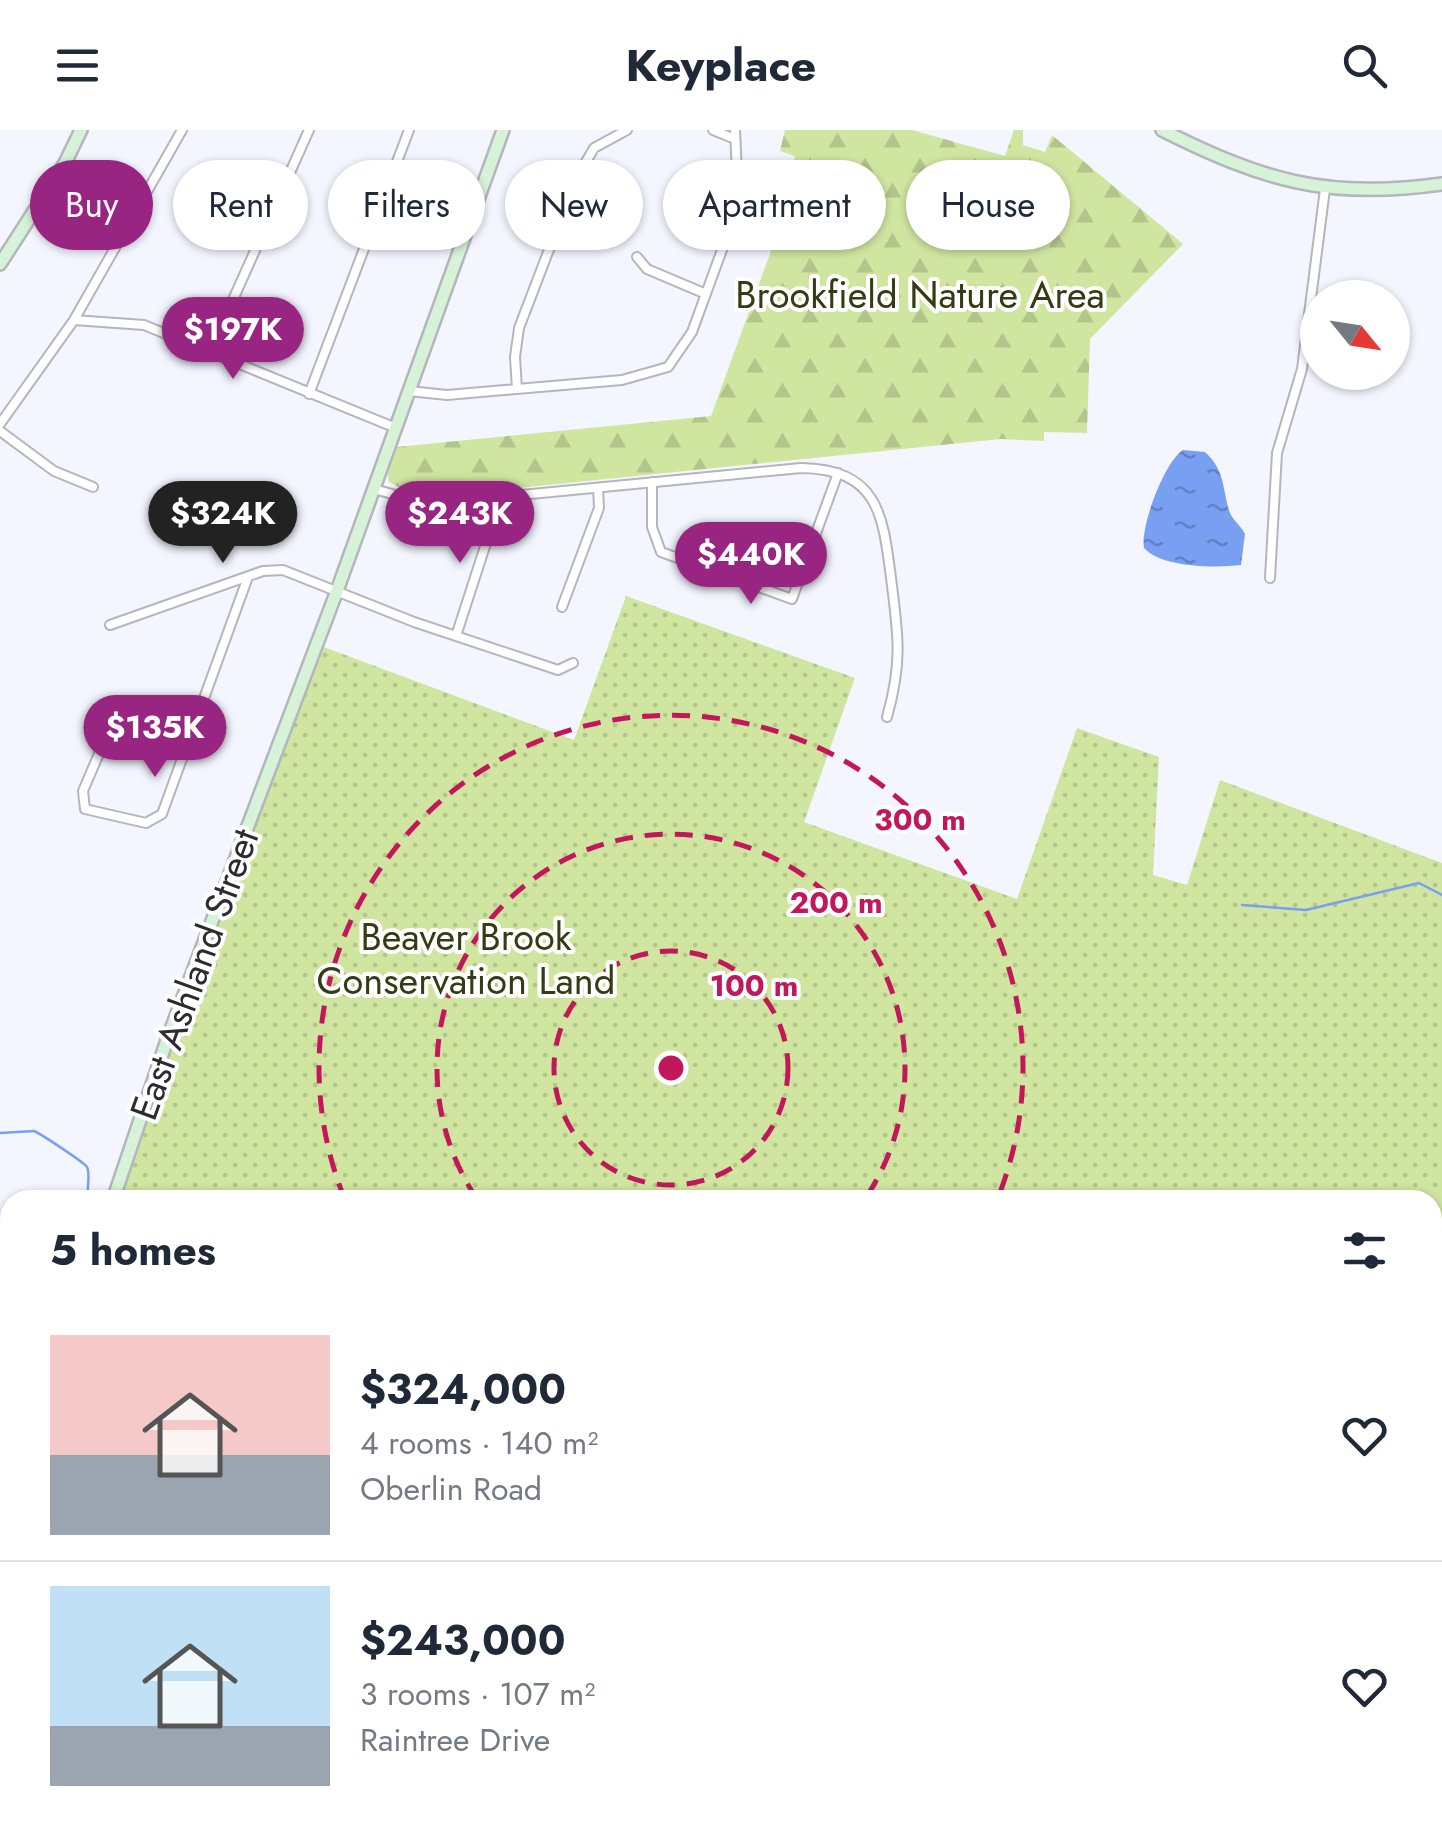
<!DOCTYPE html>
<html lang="en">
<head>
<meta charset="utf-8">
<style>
  :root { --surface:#fff; --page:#f6f6f7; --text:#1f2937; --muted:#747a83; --line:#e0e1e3; --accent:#992582 }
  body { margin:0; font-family:Jost,sans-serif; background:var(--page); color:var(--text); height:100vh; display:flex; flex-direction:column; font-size:38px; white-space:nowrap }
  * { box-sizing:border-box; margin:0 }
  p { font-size:32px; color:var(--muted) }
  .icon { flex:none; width:55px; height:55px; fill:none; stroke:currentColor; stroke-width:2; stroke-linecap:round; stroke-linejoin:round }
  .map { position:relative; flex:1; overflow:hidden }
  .drawer { position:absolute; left:0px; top:1060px; width:1442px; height:642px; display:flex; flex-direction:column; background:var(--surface); border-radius:30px 30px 0 0; box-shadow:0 2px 8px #0004 }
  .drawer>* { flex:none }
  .hud { position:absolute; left:30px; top:30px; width:1382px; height:90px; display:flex; gap:20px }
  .needle { width:65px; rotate:120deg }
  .controls { position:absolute; left:1300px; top:150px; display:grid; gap:20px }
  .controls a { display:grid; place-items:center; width:110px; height:110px; border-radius:50%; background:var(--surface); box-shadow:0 2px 8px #0004; font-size:50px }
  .price { position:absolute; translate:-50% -85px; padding:0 22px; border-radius:35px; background:var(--accent); color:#fff; font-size:32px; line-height:65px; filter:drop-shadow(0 2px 5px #0008) }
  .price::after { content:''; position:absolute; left:50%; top:60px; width:30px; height:22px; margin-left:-15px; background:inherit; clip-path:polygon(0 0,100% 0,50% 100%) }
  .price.current { background:#222; color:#fff }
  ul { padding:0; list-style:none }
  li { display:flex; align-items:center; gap:30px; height:250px; padding:0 50px }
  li+li { border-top:2px solid var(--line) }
  li span { display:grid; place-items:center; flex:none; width:280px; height:200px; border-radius:0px; color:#555 }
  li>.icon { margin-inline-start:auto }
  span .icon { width:120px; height:120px; fill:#fffc; stroke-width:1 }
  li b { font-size:42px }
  h2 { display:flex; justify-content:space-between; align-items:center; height:120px; padding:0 50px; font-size:42px }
  .chip { padding:0 35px; border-radius:45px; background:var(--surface); box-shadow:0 2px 8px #0004; font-size:35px; line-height:90px }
  .chip.current { background:var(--accent); color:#fff }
  header { display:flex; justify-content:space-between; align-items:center; height:130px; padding:0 50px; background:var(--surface); font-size:45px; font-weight:700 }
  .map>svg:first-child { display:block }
  .forest { fill:url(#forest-firs) }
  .wetland { fill:url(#wetland-marsh) }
  .park { fill:url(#park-dots) }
  .water { fill:url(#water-ripples) }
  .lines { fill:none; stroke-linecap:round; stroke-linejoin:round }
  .stream { stroke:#799ff2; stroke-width:2.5 }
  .street-casing { stroke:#b4b5be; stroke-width:12 }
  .secondary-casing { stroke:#b4b5be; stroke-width:16 }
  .street { stroke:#fff; stroke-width:8 }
  .secondary { stroke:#d6f3d7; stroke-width:11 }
  .ring { fill:none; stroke:#c2185b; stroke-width:5; stroke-dasharray:18 12 }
  .labels { text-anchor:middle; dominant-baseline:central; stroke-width:8; stroke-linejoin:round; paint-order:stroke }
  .park-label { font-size:38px; fill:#323d14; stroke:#fff }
  .street-label { font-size:38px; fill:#2c2c30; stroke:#fff }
  .centre { fill:#c2185b; stroke:#fff; stroke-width:5 }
  .ring-label { font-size:30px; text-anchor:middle; font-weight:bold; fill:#c2185b; stroke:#fff; stroke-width:8; stroke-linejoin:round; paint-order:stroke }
</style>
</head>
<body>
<header><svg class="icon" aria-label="menu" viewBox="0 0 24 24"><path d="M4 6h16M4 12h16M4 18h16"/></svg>Keyplace<svg class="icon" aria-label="search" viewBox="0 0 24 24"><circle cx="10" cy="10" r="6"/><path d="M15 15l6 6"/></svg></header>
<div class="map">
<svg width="1442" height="1701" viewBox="0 0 1442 1701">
  <defs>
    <pattern id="forest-firs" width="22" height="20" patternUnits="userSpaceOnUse" patternTransform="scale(2.5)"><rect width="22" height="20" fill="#d0e6a0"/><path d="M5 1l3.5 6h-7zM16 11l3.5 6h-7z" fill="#b3c58a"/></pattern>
    <pattern id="wetland-marsh" width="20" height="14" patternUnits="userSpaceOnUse" patternTransform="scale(2.5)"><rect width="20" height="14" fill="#d0e6a0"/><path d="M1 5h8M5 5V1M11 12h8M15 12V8" fill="none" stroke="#b3c58a"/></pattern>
    <pattern id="park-dots" width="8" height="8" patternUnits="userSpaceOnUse" patternTransform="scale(2.5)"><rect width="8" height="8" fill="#d0e6a0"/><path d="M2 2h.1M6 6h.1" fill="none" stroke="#b3c58a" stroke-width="1.8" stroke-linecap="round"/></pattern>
    <pattern id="water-ripples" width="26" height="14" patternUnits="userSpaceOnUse" patternTransform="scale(2.5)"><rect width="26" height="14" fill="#799ff2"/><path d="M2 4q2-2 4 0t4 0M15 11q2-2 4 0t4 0" fill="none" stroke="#6382c4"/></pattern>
  </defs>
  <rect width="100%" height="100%" fill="#f4f6ff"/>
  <!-- forest -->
  <path class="forest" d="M785,0H912L1005,26L1014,0H1023V15L1045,22L1052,5L1183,114L1090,209L1087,303L1044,302V311L1001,309L420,368L389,352L387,343L396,317L711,286L787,77L795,26L780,21Z"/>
  <!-- wetland -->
  <path class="wetland" d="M883,1693H1273L1265,1701H902Z"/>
  <!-- park -->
  <path class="park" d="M626,466L855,548L804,692L1017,769L1077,598L1159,627L1153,745L1187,755L1220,650L1442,733V1394L1432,1392V1070H121L171,915L324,517L574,610Z"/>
  <!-- water -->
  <path class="water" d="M1183,320L1205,322C1226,341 1222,360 1230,383C1233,390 1242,397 1245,404L1241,435C1216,438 1162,438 1144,418C1140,396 1165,331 1183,320Z"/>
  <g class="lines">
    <!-- stream -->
    <path class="stream" d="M1242,775L1306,780L1419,753L1442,765
      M0,1003L34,1001C41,1004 85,1033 87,1037C91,1046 86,1060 88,1070
      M1432,1392L1442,1394"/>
    <!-- street casing -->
    <g class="street-casing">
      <path id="street" d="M713,0L735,9
        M637,127L647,139L706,164
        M74,190L144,195L396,298
        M210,221L309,0
        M517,259L515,227L519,198L576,49L594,18L627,0
        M409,261L447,265L622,250L668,237L692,202L734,87L738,68L735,0
        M309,264L409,0
        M0,294L74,190L182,0
        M0,301L54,341L93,357
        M652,352V397L661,422L792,469L838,343
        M374,359L428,374L801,338C879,339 883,386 891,448C898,504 903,530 887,587
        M1270,448L1277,323L1302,239L1325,59
        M562,477L599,378L598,358
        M110,495L263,441L283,440L414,492L558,540L573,533
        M456,506L501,367
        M192,603L128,583L116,584L83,661L85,679L146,693L162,684L248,447
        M0,1243L10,1246
        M0,1657L10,1661
        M101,1692L129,1701
        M434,1692L441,1701
        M267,1701L270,1692
        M1364,1701L1368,1692"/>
    </g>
    <!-- secondary casing -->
    <g class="secondary-casing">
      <path id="secondary" d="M1162,0C1264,51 1328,70 1442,54
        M0,134L65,33L81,0
        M113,1070L167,910L338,458L503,0
        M0,1392L10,1364"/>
    </g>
    <!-- street -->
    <use href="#street" class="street"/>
    <!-- secondary -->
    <use href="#secondary" class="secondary"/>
  </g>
  <!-- distance rings -->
  <g class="ring">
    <circle cx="671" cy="938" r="117"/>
    <path d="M477 1069A234 234 0 1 1 865 1069"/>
    <path d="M345 1070A352 352 0 1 1 997 1070"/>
  </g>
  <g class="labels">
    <!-- park labels -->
    <g class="park-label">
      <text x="920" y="164">Brookfield Nature Area</text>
      <text x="466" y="806">Beaver Brook<tspan x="466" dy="44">Conservation Land</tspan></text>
    </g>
    <!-- street labels -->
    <g class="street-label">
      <text transform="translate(194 844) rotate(-70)">East Ashland Street</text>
    </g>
  </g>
  <circle cx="671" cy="938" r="15" class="centre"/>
  <g class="ring-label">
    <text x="920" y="700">300 m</text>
    <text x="836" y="783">200 m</text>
    <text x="754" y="866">100 m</text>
  </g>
</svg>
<div class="controls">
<a><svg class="needle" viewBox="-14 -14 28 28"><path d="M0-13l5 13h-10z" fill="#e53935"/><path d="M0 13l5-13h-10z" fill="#747a83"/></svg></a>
</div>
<b class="price" style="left:233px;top:252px">$197K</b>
<b class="price current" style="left:223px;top:436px">$324K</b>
<b class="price" style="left:460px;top:436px">$243K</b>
<b class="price" style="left:751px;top:477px">$440K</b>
<b class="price" style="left:155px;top:650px">$135K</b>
<div class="hud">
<a class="chip current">Buy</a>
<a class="chip">Rent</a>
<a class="chip">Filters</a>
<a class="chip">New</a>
<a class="chip">Apartment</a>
<a class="chip">House</a>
</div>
<section class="drawer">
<h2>5 homes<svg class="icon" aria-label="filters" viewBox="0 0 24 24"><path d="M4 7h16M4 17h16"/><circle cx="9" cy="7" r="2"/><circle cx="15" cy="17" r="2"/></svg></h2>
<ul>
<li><span style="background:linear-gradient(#f6c9c9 60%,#9aa5b1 0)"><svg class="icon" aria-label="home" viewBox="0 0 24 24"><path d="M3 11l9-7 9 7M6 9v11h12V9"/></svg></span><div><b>$324,000</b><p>4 rooms · 140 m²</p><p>Oberlin Road</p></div><svg class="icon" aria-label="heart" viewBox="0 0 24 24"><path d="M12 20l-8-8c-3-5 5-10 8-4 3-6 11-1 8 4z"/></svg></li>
<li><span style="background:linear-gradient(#bfe0f5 70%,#9aa5b1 0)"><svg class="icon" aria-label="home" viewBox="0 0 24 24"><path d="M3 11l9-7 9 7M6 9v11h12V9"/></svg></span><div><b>$243,000</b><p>3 rooms · 107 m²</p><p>Raintree Drive</p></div><svg class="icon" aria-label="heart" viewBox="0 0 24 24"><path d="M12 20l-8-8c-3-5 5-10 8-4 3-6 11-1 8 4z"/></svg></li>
</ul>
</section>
</div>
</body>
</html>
